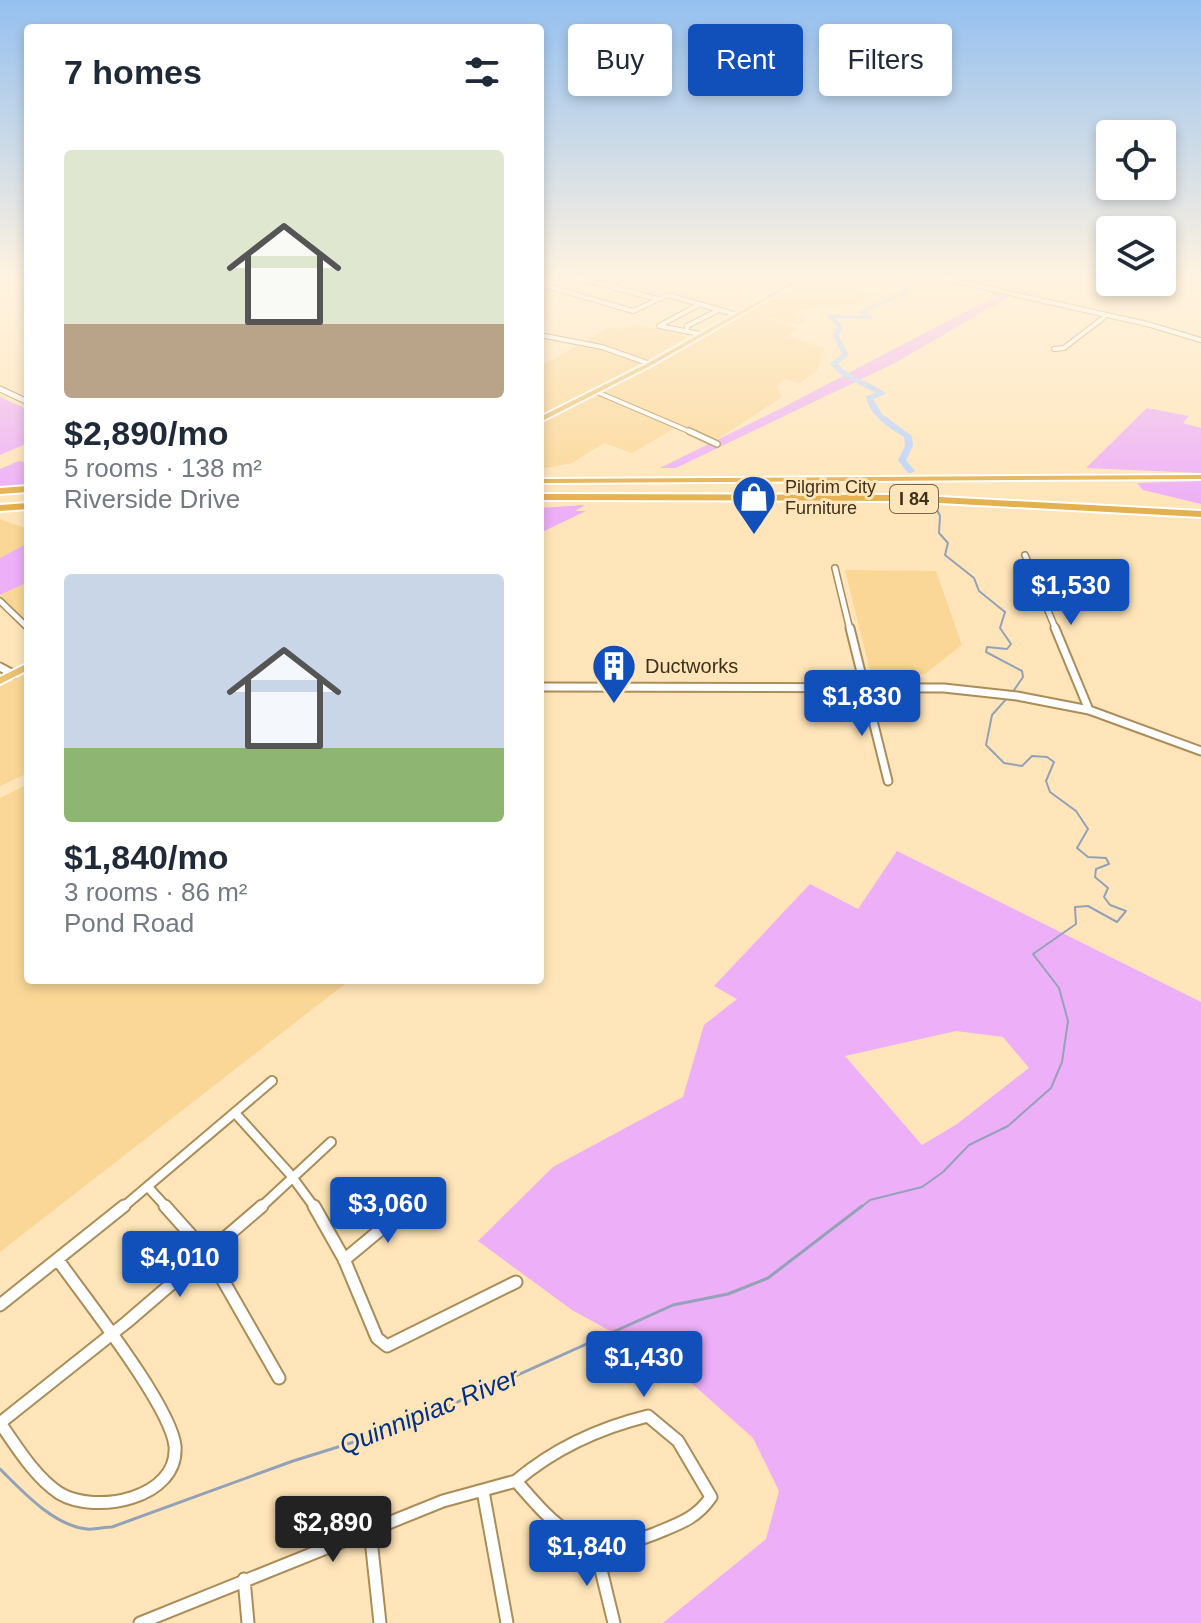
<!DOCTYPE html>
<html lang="en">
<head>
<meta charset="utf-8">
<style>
  :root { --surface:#fff; --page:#f2f2f3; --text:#1f2937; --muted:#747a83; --accent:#114fba }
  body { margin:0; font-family:Arial,sans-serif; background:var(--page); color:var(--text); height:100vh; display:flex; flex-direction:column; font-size:30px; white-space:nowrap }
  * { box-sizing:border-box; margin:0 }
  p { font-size:26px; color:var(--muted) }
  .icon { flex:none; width:44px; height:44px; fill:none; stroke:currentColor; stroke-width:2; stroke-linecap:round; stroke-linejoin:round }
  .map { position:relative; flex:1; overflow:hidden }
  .details { position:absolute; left:24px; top:24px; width:520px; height:960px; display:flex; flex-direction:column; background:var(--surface); border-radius:8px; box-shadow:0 4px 12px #0003 }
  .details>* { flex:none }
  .banner { position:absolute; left:568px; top:24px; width:512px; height:72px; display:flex; gap:16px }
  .controls { position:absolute; left:1096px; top:120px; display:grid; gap:16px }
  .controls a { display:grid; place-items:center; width:80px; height:80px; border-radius:8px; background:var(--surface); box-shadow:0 4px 12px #0003; font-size:40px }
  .price { position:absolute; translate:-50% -68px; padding:0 18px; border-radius:8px; background:var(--accent); color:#fff; font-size:26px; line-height:52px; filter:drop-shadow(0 2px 4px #0008) }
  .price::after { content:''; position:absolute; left:50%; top:48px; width:24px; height:18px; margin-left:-12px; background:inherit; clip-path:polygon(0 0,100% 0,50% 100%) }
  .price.current { background:#222; color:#fff }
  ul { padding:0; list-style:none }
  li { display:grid; align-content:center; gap:16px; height:424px; padding:0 40px }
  li span { display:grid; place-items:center; height:248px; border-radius:8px; color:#555 }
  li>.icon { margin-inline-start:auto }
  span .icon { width:144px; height:144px; fill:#fffc; stroke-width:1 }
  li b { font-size:34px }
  h2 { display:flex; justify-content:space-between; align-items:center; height:96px; padding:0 40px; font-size:34px }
  .pill { padding:0 28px; border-radius:8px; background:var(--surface); box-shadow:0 4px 12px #0003; font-size:28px; line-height:72px }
  .pill.current { background:var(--accent); color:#fff }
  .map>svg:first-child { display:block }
  .built { fill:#fbd797 }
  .green { fill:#edaff8; fill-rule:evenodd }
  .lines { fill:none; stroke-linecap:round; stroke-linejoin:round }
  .stream-far1 { stroke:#94a2b8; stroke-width:2 }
  .stream { stroke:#94a2b8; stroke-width:3 }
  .river { fill:#b9d2fc; fill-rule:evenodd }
  .minor-far4-casing { stroke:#ab8d58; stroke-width:6 }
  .minor-far3-casing { stroke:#ab8d58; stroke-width:8 }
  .minor-far2-casing { stroke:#ab8d58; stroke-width:11 }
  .minor-far1-casing { stroke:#ab8d58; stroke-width:12 }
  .minor-casing { stroke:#ab8d58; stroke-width:15 }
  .tertiary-casing { stroke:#ab8d58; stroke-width:7 }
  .trunk-casing { stroke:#fff; stroke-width:4 }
  .motorway-casing { stroke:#fff; stroke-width:4 }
  .minor-far4 { stroke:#fff; stroke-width:4 }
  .minor-far3 { stroke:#fff; stroke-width:5 }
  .minor-far2 { stroke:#fff; stroke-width:7 }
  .minor-far1 { stroke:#fff; stroke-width:8 }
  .minor { stroke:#fff; stroke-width:11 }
  .tertiary { stroke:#fff; stroke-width:5 }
  .trunk { fill:#eac072; fill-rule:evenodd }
  .motorway { fill:#e4b14f; fill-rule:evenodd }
  .labels { text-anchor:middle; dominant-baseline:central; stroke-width:6; stroke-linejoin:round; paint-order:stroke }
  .far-poi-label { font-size:18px; fill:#3e311b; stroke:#ffe5b9; text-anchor:start }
  .shield { fill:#ffe5b9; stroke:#78674a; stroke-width:2 }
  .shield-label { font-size:18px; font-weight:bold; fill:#3e311b }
  .poi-label { font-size:20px; fill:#3e311b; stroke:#ffe5b9; text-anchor:start }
  .near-water-label { font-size:26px; font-style:italic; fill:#003087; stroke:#ffe5b9 }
</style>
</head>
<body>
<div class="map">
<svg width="1201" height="1623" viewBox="0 0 1201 1623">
  <rect width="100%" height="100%" fill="#ffe5b9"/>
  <!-- built -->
  <path class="built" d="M809,278H862L839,291L854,288L874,295L859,304L810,308L790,314L807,318L799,325L752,313L799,329L788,336L824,348L817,371L800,383L784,379L777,386L782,397L716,440L680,425L632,453L604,443L572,463L540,469V367L609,327L618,329L637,324L688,337L594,389L602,392L777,292Z
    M0,519L28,529V543L0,558Z
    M845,570L936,571L962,645L925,674L871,675Z
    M28,582V629L12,617L0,595Z
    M28,670V773L0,786V685Z
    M28,784V980H350L0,1252V798Z"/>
  <!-- green -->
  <path class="green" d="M999,294L1010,296L895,363L676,468H660L780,409Z
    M0,397L28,410V443L0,455Z
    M1147,408L1189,416L1183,423L1201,428V473L1086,468Z
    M19,461L28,463V486L0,488V469Z
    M1201,481V504L1143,490L1137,483Z
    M585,505L575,511H586L540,533V508Z
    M28,543V582L0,595V558Z
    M897,851L1201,1002V1623H663L766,1539L779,1491L753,1438L670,1364L572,1310L478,1241L553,1167L683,1097L704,1025L737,999L714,986L810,884L858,909ZM956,1031L1003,1037L1029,1068L957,1124L922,1145L845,1056Z"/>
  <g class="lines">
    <!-- stream-far1 -->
    <path class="stream-far1" d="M922,485L927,493
      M936,508L940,516L939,533L948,543L945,555L974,578L979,591L1005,612L1000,628L1011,644L1007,649L987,647L986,652L1022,671L1023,677L1012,693
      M860,1208L870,1200L922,1187L943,1172L969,1145L1008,1126L1051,1088L1062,1062L1068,1021L1059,988L1033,954L1076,924L1075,907L1088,906L1117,922L1126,911L1110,905L1104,897L1108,888L1095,877L1096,869L1109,864L1106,858L1088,857L1077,848L1088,829L1076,811L1050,792L1046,781L1054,762L1047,757L1032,756L1022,766L1004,763L986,745L992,715L1008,697"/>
    <!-- stream -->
    <path class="stream" d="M0,1469C22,1491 54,1526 87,1529C95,1530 104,1527 112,1527L293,1461L402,1427L673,1305L728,1294L768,1278L862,1206"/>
    <!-- river -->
    <path class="river" d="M909,278H917L903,283L909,291L905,295L866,311L872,317V319L836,318L843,327L839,336L849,355L838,364C851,379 871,381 886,394L873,399L882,414L912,436L913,446L906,460L915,471L911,473H908L898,460L905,446L904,437C888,427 869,415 866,396L876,393L841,375L830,364L842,354L833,336L837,327L827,316L830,314L864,316L859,311L860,310L901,293L903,291L896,282Z"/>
    <!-- minor-far4 casing -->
    <g class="minor-far4-casing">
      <path id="minor-far4" d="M578,278L658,299
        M942,278L1147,324L1201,340
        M540,284L633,311L668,295L734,314
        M700,304L659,326L700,334
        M687,332V326L719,310
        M540,335L602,347L650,364
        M1054,349L1064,348L1107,315
        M597,392L693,433"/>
    </g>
    <!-- minor-far3 casing -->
    <g class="minor-far3-casing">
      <path id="minor-far3" d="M689,431L717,444
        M1025,555L1056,630
        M835,568L850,630
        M0,601L28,628"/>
    </g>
    <!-- minor-far2 casing -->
    <g class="minor-far2-casing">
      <path id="minor-far2" d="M850,628L888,781
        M1055,628L1089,710
        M0,667L13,674
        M540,687L944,688L1017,696L1089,710L1201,751"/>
    </g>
    <!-- minor-far1 casing -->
    <g class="minor-far1-casing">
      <path id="minor-far1" d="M235,1113L290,1174L315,1208
        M148,1187L167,1208
        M122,1208L272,1081
        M260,1208L331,1142
        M406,1208L411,1204"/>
    </g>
    <!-- minor casing -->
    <g class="minor-casing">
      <path id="minor" d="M165,1206L208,1254L279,1378
        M314,1206L344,1259L377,1338L387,1346L516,1282
        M344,1260L409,1206
        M0,1305L124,1206
        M648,1416L678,1441L711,1497C696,1519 678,1524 654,1534C586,1561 559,1531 516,1481C555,1448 599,1428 648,1416Z
        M0,1423C17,1447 34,1476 59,1493C95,1515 179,1499 175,1446C171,1406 85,1298 58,1260
        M0,1423L127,1322L262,1206
        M483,1491L507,1623
        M370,1530L380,1623
        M595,1545L614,1623
        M244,1579L248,1623
        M140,1623L443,1501L516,1481"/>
    </g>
    <!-- tertiary casing -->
    <g class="tertiary-casing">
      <path id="tertiary" d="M0,389L28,402"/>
    </g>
    <!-- trunk casing -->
    <g class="trunk-casing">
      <path id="trunk" d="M799,278H805L652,365L540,422V417L648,363Z
        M28,663V670L0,684V677Z"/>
    </g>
    <!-- motorway casing -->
    <g class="motorway-casing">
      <path id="motorway" d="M1201,475V479L540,483V479Z
        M28,486V492L0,494V488Z
        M540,494L903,495L1201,511V517L903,501L540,500Z
        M28,503V509L0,511V505Z"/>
    </g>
    <!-- minor-far4 -->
    <use href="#minor-far4" class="minor-far4"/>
    <!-- minor-far3 -->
    <use href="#minor-far3" class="minor-far3"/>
    <!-- minor-far2 -->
    <use href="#minor-far2" class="minor-far2"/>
    <!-- minor-far1 -->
    <use href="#minor-far1" class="minor-far1"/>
    <!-- minor -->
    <use href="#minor" class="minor"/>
    <!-- tertiary -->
    <use href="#tertiary" class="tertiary"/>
    <!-- trunk -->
    <use href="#trunk" class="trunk"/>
    <!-- motorway -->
    <use href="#motorway" class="motorway"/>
  </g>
  <!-- sky -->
  <linearGradient id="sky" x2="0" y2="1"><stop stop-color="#95c0f0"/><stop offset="0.55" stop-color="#fff3e0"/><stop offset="1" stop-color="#fff3e0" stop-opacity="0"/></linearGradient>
  <rect width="1201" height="505" fill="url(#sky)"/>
  <!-- icons -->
  <defs>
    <g id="shop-pin" transform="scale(2.3)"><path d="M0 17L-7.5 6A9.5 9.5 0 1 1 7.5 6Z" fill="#114fba" stroke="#ffe5b9"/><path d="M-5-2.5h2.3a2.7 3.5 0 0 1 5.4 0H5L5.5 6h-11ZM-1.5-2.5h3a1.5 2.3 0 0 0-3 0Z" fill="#fff"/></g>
    <g id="building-pin" transform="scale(2.3)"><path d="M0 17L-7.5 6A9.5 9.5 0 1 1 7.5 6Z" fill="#114fba" stroke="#ffe5b9"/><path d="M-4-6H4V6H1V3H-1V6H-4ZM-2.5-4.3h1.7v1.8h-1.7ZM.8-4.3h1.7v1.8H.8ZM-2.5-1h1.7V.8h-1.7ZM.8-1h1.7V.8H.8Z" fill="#fff"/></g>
  </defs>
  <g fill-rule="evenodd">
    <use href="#shop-pin" x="754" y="497"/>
    <use href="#building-pin" x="614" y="666"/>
  </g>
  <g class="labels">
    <!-- far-poi labels -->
    <g class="far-poi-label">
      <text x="785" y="487">Pilgrim City<tspan x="785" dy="21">Furniture</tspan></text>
    </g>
    <!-- shield labels -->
    <rect class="shield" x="890" y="485" width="48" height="28" rx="6"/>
    <g class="shield-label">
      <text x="914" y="499">I 84</text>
    </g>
    <!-- poi labels -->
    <g class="poi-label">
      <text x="645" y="666">Ductworks</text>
    </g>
    <!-- near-water labels -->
    <g class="near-water-label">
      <text transform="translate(429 1411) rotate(-22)">Quinnipiac River</text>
    </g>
  </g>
</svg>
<div class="controls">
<a><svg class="icon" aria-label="locate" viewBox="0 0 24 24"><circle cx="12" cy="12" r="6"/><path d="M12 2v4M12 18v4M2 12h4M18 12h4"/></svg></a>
<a><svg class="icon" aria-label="layers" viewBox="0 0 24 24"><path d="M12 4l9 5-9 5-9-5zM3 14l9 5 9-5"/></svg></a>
</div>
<b class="price" style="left:1071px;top:627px">$1,530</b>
<b class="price" style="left:862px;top:738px">$1,830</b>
<b class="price" style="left:388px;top:1245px">$3,060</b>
<b class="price" style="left:180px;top:1299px">$4,010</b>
<b class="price" style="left:644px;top:1399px">$1,430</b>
<b class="price current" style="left:333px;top:1564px">$2,890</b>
<b class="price" style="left:587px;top:1588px">$1,840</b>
<div class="banner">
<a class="pill">Buy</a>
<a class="pill current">Rent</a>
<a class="pill">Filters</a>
</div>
<section class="details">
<h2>7 homes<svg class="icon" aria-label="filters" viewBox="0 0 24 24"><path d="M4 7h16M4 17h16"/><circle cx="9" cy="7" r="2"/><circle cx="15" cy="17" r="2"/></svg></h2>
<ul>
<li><span style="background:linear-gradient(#dfe7d0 70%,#b9a48a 0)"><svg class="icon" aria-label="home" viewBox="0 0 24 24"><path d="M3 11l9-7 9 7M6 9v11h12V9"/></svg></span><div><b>$2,890/mo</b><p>5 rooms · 138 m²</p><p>Riverside Drive</p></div></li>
<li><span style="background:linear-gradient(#c9d6e8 70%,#8fb573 0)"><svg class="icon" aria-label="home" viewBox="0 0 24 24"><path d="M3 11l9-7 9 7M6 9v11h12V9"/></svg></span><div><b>$1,840/mo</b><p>3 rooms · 86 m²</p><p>Pond Road</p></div></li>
</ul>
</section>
</div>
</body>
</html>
